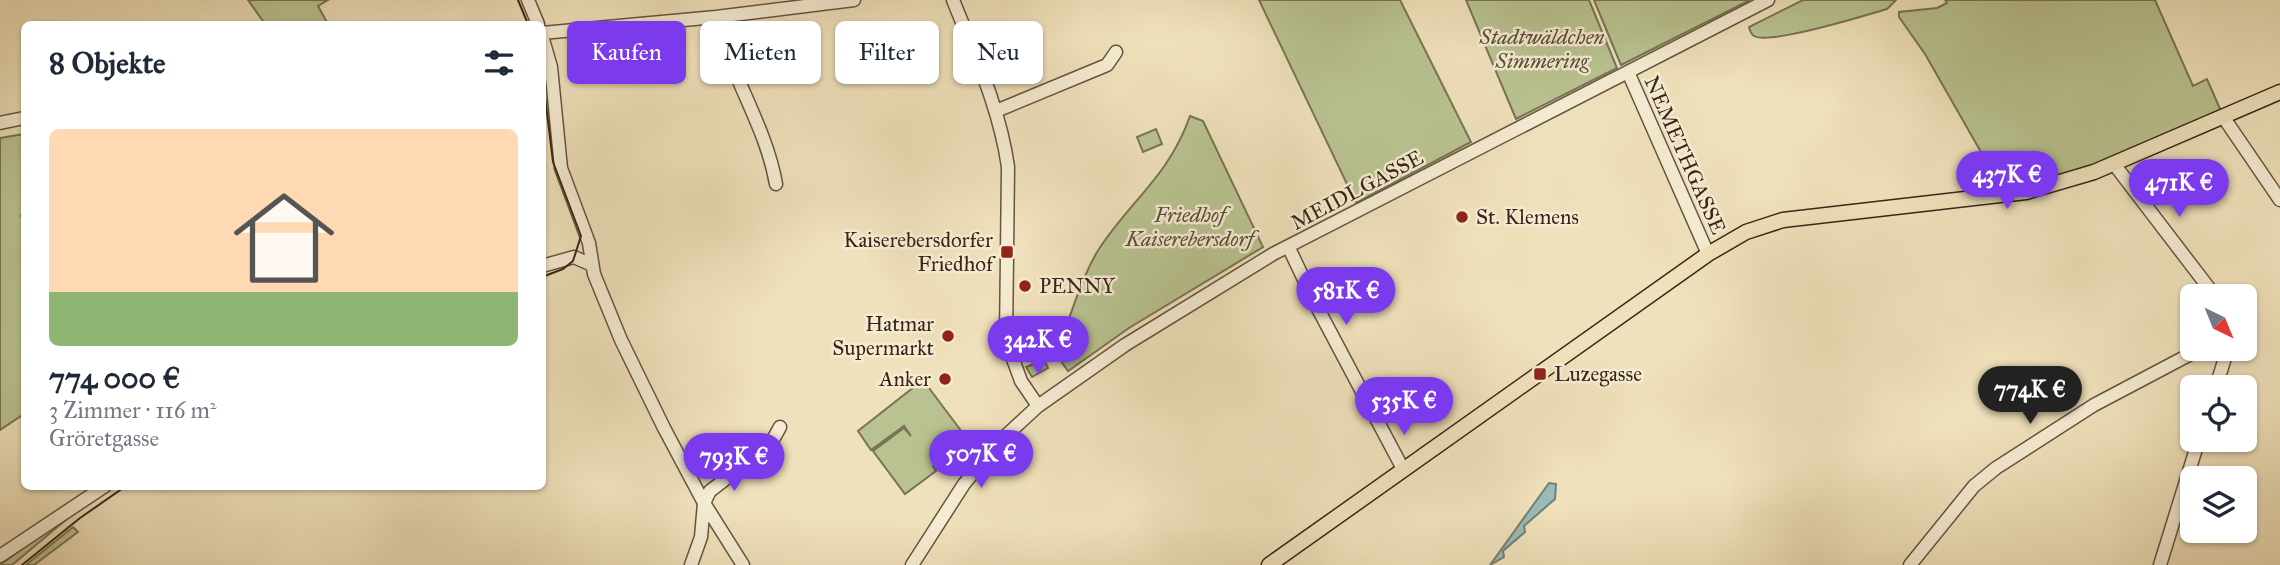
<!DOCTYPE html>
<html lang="de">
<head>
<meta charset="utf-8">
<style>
  :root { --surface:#fff; --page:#f2f2f3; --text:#1f2937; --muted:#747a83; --line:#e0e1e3; --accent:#7c3aed }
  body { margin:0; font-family:"IM FELL Great Primer",serif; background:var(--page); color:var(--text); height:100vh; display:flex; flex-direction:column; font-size:26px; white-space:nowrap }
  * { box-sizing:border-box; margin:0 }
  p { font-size:23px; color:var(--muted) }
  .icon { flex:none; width:38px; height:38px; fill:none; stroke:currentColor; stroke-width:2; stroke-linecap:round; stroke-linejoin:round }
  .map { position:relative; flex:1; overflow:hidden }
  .side { position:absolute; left:21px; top:21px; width:525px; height:469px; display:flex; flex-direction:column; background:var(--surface); border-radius:10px; box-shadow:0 2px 5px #0004 }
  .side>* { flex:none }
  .hud { position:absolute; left:567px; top:21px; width:665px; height:63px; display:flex; gap:14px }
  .needle { width:46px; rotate:137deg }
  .buttons { position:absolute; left:2180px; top:284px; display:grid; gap:14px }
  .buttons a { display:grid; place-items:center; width:77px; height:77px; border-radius:10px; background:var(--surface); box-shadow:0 2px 5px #0004; font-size:35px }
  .price { position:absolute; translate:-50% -60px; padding:0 16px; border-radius:24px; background:var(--accent); color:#fff; font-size:23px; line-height:46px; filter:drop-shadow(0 2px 4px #0008) }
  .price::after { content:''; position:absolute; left:50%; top:42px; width:21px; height:16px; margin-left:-10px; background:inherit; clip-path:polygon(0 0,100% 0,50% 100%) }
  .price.active { background:#222; color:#fff }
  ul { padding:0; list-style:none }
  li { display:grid; align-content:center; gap:14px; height:371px; padding:0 28px }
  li+li { border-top:2px solid var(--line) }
  li span { display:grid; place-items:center; height:217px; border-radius:10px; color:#555 }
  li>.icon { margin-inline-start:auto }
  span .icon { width:126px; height:126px; fill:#fffc; stroke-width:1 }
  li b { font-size:30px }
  h2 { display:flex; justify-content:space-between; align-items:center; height:84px; padding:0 28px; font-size:30px }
  .pill { padding:0 24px; border-radius:10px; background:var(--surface); box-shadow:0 2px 5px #0004; font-size:24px; line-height:63px }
  .pill.active { background:var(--accent); color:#fff }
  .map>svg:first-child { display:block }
  .green { fill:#b9c391; stroke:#787454; stroke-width:2 }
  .water { fill:#9abcb6; stroke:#728076; stroke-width:2 }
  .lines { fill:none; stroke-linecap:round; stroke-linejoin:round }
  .minor-casing { stroke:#655440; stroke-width:15 }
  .major-casing { stroke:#372517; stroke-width:17 }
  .minor { stroke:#f5ecd3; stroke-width:12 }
  .major { stroke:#efe1bb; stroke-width:14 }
  .tram { stroke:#372517; stroke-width:2 }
  .poi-dot { fill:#8f2418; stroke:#f5ecd3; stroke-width:2.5 }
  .labels { text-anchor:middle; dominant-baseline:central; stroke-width:5; stroke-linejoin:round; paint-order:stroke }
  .park-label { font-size:21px; font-style:italic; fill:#584c36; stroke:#f5ecd3 }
  .street-label { font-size:21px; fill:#372517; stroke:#f5ecd3 }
  .poi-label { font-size:21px; fill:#372517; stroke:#f5ecd3; text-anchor:start }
</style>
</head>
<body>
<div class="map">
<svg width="2280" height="565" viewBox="0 0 2280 565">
  <rect width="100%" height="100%" fill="#efe1bb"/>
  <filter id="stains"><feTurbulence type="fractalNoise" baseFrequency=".00286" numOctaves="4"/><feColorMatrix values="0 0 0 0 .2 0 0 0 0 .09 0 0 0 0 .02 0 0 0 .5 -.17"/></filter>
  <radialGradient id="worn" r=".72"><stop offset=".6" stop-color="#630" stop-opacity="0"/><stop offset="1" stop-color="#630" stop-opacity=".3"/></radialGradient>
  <!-- green -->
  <path class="green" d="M248,0H328L318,6L328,24H265Z
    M1259,0H1400L1471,142L1356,203Z
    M1466,0H1589L1617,68L1516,119Z
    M1594,0H1750L1621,65Z
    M1803,0H1896L1887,9C1867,15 1769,45 1754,36C1751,34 1750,31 1749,27Z
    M1945,0H2155L2193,86L2207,79L2224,118L2114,164L2005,194L1925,54L1899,17V12L1937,8L1947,3Z
    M1190,116L1203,121L1263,247L1129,328L1068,371L1056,354C1068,324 1082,275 1099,249C1131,200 1169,176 1190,116Z
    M1156,129L1162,144L1143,152L1137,137Z
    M24,134V206L21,216L24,218V414L0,430V138Z
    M1044,360L1048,368L1032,377L1026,367Z
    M923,380L968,440L933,466L936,471L905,494L873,451L904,428L911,436L904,426L871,450L858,431Z
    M65,517L67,519L12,565H0Z
    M73,527L78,532L34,565H26Z"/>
  <!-- water -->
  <path class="water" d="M1549,483L1556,484L1555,499L1524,526L1525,532L1503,551L1504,557L1490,565Z"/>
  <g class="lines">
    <!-- minor casing -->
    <g class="minor-casing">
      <path id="minor" d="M528,0L538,24
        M953,0C975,55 1000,109 1008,167L1006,340L1021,381L1038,406
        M716,17C730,75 766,126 776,184
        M542,33L716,17L854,0
        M542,36L551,67L561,168L589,243L594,274L621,340L664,428L704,503L743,565
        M1628,72L1708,254
        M996,111L1107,65L1116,52
        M2224,118L2280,200
        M0,123L24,118
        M2114,164L2215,296
        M1289,248L1316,305L1403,469
        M542,266L574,257L592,265
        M2216,387L2228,348
        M0,556L105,486
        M691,565L701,537L704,503L710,491L770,445L780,427
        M912,565L964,484L998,443L1038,406L1125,345L1273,254L1768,0
        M1910,565L1974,486L1996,468L2094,405L2202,348
        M2160,565L2199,439"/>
    </g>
    <!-- major casing -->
    <g class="major-casing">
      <path id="major" d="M1269,565L1708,254L1746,232L1783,220L2026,192L2094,172L2280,92"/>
    </g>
    <!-- minor -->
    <use href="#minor" class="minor"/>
    <!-- major -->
    <use href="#major" class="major"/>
    <!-- tram -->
    <path class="tram" d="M518,0L528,24
      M542,72L553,162L581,236L573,261L563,269L542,277
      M22,565L80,518L126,486"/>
  </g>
  <!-- markers -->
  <g class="poi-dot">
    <circle cx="1462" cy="217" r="7"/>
    <rect x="1000" y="245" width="14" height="14" rx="3.5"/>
    <circle cx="1025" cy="286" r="7"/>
    <circle cx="948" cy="336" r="7"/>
    <rect x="1533" y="367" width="14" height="14" rx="3.5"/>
    <circle cx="945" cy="379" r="7"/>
  </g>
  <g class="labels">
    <!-- park labels -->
    <g class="park-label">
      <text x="1542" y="37">Stadtwäldchen<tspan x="1542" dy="24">Simmering</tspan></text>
      <text x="1190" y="215">Friedhof<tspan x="1190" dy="24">Kaiserebersdorf</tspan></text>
    </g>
    <!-- street labels -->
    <g class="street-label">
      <text transform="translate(1685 155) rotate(66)">NEMETHGASSE</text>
      <text transform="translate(1357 190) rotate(-28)">MEIDLGASSE</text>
    </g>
    <!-- poi labels -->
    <g class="poi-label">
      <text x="1476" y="217">St. Klemens</text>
      <text x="993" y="240" text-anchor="end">Kaiserebersdorfer<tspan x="993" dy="24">Friedhof</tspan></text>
      <text x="1039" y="286">PENNY</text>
      <text x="934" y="324" text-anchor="end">Hatmar<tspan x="934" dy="24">Supermarkt</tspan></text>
      <text x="1554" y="374">Luzegasse</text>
      <text x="931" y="379" text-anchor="end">Anker</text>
    </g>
  </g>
  <rect width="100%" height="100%" filter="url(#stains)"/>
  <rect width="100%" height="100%" fill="url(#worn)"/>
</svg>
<div class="buttons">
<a><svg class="needle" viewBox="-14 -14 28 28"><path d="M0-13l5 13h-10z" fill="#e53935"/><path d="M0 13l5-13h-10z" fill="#747a83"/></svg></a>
<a><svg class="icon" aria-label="locate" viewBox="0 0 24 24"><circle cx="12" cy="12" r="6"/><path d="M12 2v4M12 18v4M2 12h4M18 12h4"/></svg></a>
<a><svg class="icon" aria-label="layers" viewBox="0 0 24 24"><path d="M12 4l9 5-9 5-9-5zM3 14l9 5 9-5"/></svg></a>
</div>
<b class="price" style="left:2007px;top:211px">437K €</b>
<b class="price" style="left:2179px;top:219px">471K €</b>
<b class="price" style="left:1346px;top:327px">581K €</b>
<b class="price" style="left:1038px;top:376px">342K €</b>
<b class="price active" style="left:2030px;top:426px">774K €</b>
<b class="price" style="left:1404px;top:437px">535K €</b>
<b class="price" style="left:981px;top:490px">507K €</b>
<b class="price" style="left:734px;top:493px">793K €</b>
<div class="hud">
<a class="pill active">Kaufen</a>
<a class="pill">Mieten</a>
<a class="pill">Filter</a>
<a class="pill">Neu</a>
</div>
<section class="side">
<h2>8 Objekte<svg class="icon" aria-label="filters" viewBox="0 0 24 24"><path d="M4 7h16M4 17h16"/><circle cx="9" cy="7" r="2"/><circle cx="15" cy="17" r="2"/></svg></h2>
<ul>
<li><span style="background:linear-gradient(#ffd9b3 75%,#8fb573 0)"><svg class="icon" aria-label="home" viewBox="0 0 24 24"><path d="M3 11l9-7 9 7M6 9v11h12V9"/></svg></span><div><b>774 000 €</b><p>3 Zimmer · 116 m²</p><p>Gröretgasse</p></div></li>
</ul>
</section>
</div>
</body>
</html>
